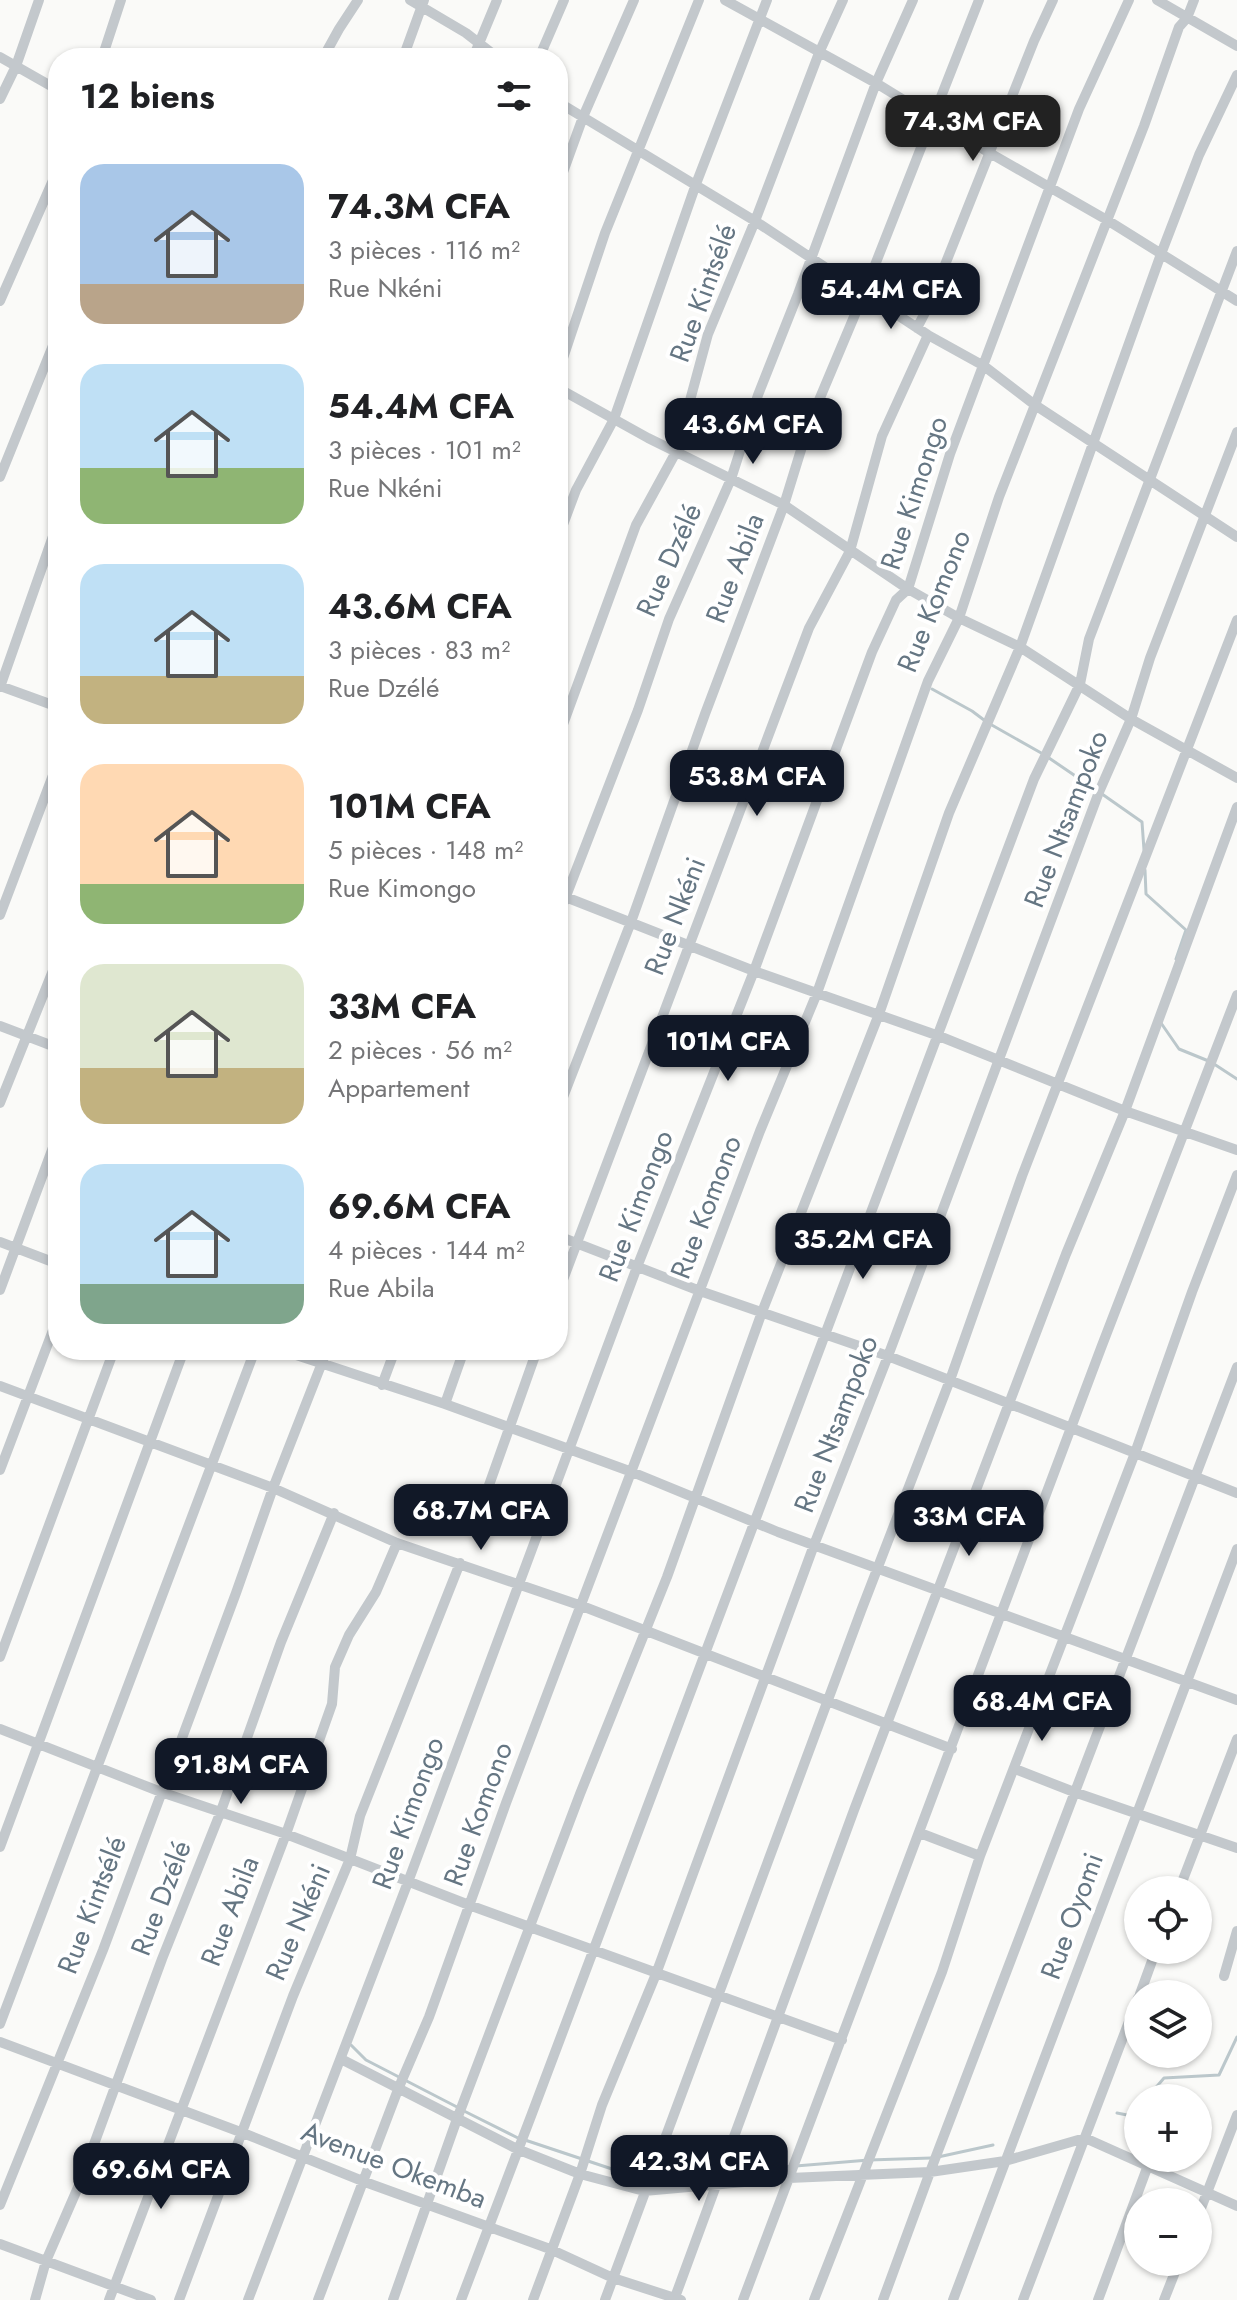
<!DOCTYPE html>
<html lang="fr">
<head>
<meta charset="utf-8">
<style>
  :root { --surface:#fff; --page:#f2f2f2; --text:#202124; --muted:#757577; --accent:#111827 }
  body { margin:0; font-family:Jost,sans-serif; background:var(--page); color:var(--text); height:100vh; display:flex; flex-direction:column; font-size:30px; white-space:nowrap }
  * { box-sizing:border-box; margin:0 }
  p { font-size:26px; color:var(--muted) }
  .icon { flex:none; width:44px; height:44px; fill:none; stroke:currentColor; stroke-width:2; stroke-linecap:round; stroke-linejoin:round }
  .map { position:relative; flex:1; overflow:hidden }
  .drawer { position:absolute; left:48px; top:48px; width:520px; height:1312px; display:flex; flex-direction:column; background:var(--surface); border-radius:32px; box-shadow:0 2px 6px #0004 }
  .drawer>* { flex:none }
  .fabs { position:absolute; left:1124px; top:1876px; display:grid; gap:16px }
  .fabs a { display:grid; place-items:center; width:88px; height:88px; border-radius:50%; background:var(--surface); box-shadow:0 2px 6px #0004; font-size:40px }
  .price { position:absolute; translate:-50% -68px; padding:0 18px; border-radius:16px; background:var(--accent); color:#fff; font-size:26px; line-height:52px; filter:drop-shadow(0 2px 4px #0008) }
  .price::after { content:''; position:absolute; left:50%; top:48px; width:24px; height:18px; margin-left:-12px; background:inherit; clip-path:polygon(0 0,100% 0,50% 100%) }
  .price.current { background:#222; color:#fff }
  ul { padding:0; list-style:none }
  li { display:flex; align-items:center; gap:24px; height:200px; padding:0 32px }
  li span { display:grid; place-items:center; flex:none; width:224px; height:160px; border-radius:24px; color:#555 }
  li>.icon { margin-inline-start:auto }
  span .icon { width:96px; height:96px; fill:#fffc; stroke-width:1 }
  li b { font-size:34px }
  h2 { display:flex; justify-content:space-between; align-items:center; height:96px; padding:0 32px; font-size:34px }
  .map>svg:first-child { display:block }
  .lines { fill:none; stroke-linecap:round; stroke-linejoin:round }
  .stream { stroke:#bbc7cb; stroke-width:3 }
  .minor { stroke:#c3c8cc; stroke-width:10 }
  .labels { text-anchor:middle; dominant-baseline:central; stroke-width:8; stroke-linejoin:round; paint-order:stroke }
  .street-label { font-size:28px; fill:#657683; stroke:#fff }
</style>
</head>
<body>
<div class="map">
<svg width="1237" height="2300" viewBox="0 0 1237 2300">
  <rect width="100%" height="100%" fill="#fafaf8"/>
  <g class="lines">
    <!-- stream -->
    <path class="stream" d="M932,689L972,711L984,720
      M990,724L1043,754
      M1049,758L1096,790
      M1102,794L1142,822L1144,850
      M1145,870L1146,894L1186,930L1176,959
      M1161,1023L1179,1049L1211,1062L1237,1079
      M351,2045L366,2060L457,2107
      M1147,2098L1164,2078L1219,2075L1237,2037
      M464,2111L518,2138
      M1117,2113L1132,2116L1138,2109
      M525,2140L627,2174L648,2176
      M938,2157L993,2145
      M727,2167L758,2169L869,2160L931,2158
      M656,2175L720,2167"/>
    <!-- minor -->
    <path class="minor" d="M410,0L466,33L498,58
      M725,0L876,83L988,152L1107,220L1237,301
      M1157,0L1237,46
      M0,57L58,90
      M102,58L121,0
      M323,58L339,29L358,0
      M403,58L424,0
      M473,58L497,0
      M539,58L564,0
      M0,99L16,66L39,0
      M558,102L755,221L928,335L984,366L1035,405L1237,537
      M558,186L583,117L634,0
      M0,301L58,169
      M917,328L929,305L1034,41L1053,0
      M558,373L605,233L699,0
      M558,388L648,438L784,505L908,589L959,618L1020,647L1131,719L1237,778
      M0,477L58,333
      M558,538L576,490L614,419L696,184L767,0
      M0,686L58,707
      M0,687L58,522
      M558,738L636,525L676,452L708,334L755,221L819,53L843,0
      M558,894L754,971L939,1036L1125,1111L1237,1150
      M0,915L58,762
      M558,917L638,710L669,619L731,479L758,395L798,294L876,83L913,0
      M0,1026L58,1048
      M0,1103L58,958
      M558,1110L631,922L705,714L784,505L809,424L864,293L979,0
      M558,1236L700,1291L888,1356L1237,1493
      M0,1242L58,1264
      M0,1290L58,1134
      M558,1293L809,628L850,551L882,436L928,335
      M281,1350L445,1404L632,1472L778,1532L1237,1700
      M382,1385L395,1350
      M0,1386L273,1488L397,1543L582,1606L952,1749
      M445,1404L464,1350
      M0,1470L58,1317
      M477,1519L537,1350
      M0,1657L114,1350
      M0,1729L161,1792L286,1834L469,1905L842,2040
      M1015,1769L1074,1792L1237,1848
      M920,1833L980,1856
      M0,1847L184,1350
      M1179,1890L1237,1739
      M1224,1976L1237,1931
      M1140,1994L1156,1950
      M0,2024L255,1350
      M0,2042L243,2133L365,2182L550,2249L613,2278L681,2300
      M341,2059L517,2149L580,2174L644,2191L789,2178L930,2172L1005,2161L1085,2138L1237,2206
      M0,2205L103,1950L236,1593L273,1488L327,1350
      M1198,2216L1237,2115
      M0,2244L151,2300
      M35,2300L46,2261L79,2185L162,1959L221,1811L281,1642L334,1513
      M109,2300L286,1834L332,1704L335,1667L349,1635L376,1592L397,1543
      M179,2300L293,1996L350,1859L360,1816L460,1563
      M248,2300L408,1882L637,1267L754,971L872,652L896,600L908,589L950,454L1079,109L1129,0
      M318,2300L399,2087L429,2017L506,1803L760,1131L817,993L928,681L959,618L999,497L1144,126L1179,27L1187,18L1194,0
      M393,2300L457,2119L580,1794L667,1577L762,1312L879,1014L949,813L1020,647L1161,254L1199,155L1237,75
      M461,2300C654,1794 844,1287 1034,779L1080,684L1089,639L1237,251
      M533,2300L580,2174L602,2105L656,1974L814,1545L888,1356L1099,792L1131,719L1150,658L1237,432
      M605,2300L861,1611L950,1380L1022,1176L1237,620
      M674,2300L854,1810L1066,1254L1125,1111L1237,807
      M743,2300L1101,1348L1237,995
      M814,2300L942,1972L980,1856L1135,1453L1192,1292L1237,1175
      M883,2300L930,2172L1237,1367
      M953,2300C1046,2049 1144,1800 1237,1549
      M1023,2300L1138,1998
      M1098,2300L1147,2168
      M1164,2300L1179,2262"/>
  </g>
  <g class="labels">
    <!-- street labels -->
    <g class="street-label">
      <text transform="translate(703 293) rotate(-70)">Rue Kintsélé</text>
      <text transform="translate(914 493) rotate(-72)">Rue Kimongo</text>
      <text transform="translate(669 560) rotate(-66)">Rue Dzélé</text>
      <text transform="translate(735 568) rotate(-69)">Rue Abila</text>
      <text transform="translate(934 601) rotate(-68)">Rue Komono</text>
      <text transform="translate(1066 819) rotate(-69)">Rue Ntsampoko</text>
      <text transform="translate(675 916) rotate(-69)">Rue Nkéni</text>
      <text transform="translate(636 1206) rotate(-69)">Rue Kimongo</text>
      <text transform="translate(706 1207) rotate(-69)">Rue Komono</text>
      <text transform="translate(836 1424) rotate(-69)">Rue Ntsampoko</text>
      <text transform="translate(408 1813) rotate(-70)">Rue Kimongo</text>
      <text transform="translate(478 1814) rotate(-70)">Rue Komono</text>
      <text transform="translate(161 1898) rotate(-69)">Rue Dzélé</text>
      <text transform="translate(92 1905) rotate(-69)">Rue Kintsélé</text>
      <text transform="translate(230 1911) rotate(-69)">Rue Abila</text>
      <text transform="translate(1072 1916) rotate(-70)">Rue Oyomi</text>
      <text transform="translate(298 1922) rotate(-67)">Rue Nkéni</text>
      <text transform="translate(394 2165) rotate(21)">Avenue Okemba</text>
    </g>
  </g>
</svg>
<div class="fabs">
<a><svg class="icon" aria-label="locate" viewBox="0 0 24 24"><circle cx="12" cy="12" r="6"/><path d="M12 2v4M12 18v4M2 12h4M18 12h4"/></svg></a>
<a><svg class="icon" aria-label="layers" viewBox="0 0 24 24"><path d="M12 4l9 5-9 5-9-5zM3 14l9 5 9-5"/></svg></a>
<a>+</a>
<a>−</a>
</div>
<b class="price current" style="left:973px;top:163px">74.3M CFA</b>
<b class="price" style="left:891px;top:331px">54.4M CFA</b>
<b class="price" style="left:753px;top:466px">43.6M CFA</b>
<b class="price" style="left:757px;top:818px">53.8M CFA</b>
<b class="price" style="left:728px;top:1083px">101M CFA</b>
<b class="price" style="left:863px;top:1281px">35.2M CFA</b>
<b class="price" style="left:481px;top:1552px">68.7M CFA</b>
<b class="price" style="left:969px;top:1558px">33M CFA</b>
<b class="price" style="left:1042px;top:1743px">68.4M CFA</b>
<b class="price" style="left:241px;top:1806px">91.8M CFA</b>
<b class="price" style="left:699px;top:2203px">42.3M CFA</b>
<b class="price" style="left:161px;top:2211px">69.6M CFA</b>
<section class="drawer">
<h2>12 biens<svg class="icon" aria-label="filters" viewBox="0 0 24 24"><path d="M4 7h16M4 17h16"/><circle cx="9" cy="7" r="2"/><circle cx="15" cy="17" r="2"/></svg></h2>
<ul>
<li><span style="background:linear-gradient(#a9c7e8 75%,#b9a48a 0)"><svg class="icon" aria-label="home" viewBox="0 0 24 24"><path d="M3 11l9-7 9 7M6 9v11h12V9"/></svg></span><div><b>74.3M CFA</b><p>3 pièces · 116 m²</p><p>Rue Nkéni</p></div></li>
<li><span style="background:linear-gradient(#bfe0f5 65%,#8fb573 0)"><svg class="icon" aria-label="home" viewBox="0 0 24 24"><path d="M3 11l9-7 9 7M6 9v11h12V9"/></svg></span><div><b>54.4M CFA</b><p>3 pièces · 101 m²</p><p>Rue Nkéni</p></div></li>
<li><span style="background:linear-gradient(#bfe0f5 70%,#c2b280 0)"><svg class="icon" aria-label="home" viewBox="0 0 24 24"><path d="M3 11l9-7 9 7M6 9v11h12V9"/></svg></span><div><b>43.6M CFA</b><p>3 pièces · 83 m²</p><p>Rue Dzélé</p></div></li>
<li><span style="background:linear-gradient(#ffd9b3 75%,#8fb573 0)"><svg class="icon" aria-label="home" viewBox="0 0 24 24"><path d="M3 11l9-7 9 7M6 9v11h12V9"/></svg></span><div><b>101M CFA</b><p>5 pièces · 148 m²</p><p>Rue Kimongo</p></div></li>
<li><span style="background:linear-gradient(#dfe7d0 65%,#c2b280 0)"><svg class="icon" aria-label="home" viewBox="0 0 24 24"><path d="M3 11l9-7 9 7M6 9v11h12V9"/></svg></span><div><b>33M CFA</b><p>2 pièces · 56 m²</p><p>Appartement</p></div></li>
<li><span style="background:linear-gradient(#bfe0f5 75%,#7fa58c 0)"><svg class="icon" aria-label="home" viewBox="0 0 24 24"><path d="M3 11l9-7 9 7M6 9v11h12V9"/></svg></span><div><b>69.6M CFA</b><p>4 pièces · 144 m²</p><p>Rue Abila</p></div></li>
</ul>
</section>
</div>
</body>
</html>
